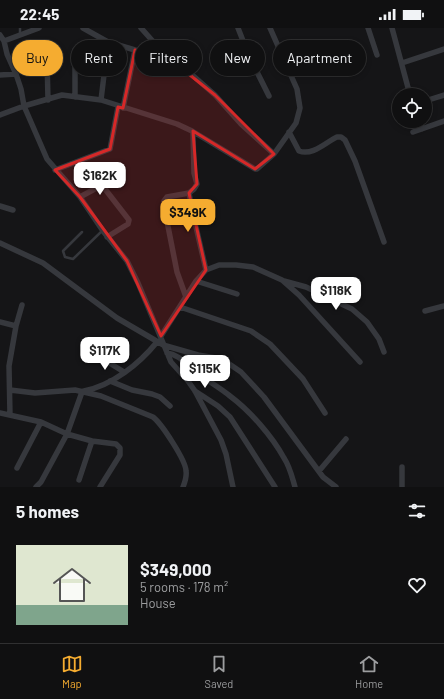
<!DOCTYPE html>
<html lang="en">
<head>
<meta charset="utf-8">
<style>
  :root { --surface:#101011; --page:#1e1e1f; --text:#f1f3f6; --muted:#9c9d9f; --line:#303031; --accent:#f5ac30 }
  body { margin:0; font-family:Barlow,sans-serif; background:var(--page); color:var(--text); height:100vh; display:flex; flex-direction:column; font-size:15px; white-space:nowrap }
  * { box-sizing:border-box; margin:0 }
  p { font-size:13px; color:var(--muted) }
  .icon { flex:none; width:22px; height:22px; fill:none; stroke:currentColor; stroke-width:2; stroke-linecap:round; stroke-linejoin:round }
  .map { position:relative; height:459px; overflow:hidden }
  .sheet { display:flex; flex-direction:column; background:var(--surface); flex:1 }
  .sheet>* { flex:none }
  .hud { position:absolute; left:12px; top:12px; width:420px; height:36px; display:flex; gap:8px }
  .controls { position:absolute; left:392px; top:60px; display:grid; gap:8px }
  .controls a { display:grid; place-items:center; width:40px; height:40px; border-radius:50%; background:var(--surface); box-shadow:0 2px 6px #0003,0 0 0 1px var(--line); font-size:20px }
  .price { position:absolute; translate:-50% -34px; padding:0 9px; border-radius:8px; background:#fff; color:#222; font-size:13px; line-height:26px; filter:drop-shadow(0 1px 2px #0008) }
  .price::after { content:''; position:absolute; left:50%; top:24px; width:12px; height:9px; margin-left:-6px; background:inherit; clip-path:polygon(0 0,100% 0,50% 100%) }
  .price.active { background:var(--accent); color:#111 }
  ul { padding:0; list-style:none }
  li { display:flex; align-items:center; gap:12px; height:100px; padding:0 16px }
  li+li { border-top:1px solid var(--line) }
  li span { display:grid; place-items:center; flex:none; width:112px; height:80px; border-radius:0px; color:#555 }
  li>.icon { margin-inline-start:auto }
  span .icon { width:48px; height:48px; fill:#fffc; stroke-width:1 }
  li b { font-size:17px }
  h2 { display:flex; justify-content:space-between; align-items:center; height:48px; padding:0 16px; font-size:17px }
  .chip { padding:0 14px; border-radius:18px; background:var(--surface); box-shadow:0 2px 6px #0003,0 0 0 1px var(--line); font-size:14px; line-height:36px }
  .chip.active { background:var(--accent); color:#111 }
  .status { display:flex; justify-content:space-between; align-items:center; height:28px; padding:0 20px; background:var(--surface); direction:ltr }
  .status svg { height:11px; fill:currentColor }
  .menu { display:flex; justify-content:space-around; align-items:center; height:56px; border-top:1px solid var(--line); background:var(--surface); font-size:11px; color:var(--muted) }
  .menu a { display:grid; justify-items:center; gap:2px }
  .menu .active { color:var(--accent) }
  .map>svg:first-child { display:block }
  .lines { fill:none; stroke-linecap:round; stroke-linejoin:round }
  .lane { stroke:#36383d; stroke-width:2.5 }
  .street { stroke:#36383d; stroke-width:5.5 }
  .marked { fill:#d62828; fill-opacity:0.2; stroke:#d62828; stroke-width:3; stroke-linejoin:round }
</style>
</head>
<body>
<div class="status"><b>22:45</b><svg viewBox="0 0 49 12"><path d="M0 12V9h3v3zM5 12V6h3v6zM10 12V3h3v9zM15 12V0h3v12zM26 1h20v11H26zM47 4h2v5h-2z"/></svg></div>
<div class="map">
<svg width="444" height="459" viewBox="0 0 444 459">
  <rect width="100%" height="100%" fill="#151517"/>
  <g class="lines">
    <!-- lane -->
    <path class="lane" d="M20,7V0
      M82,204L63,223L65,229L73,231L102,203"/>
    <!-- street -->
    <path class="street" d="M83,0L108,14L135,22L166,28L190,45L215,67L241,96L274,126
      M141,0L166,28
      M238,0L249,28L269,68
      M368,0L377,27
      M392,0L410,67
      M0,7L4,13L7,26L16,46L21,61L24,78L47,131L80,169L103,203L127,233L138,255L171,334L188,353L195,363L221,412L226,426L233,459
      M4,13L39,0
      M47,31L48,72
      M402,35L444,21
      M0,47L16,46
      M75,69V22
      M101,72L108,14
      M425,73L444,67
      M123,80L135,22
      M0,87L24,78L62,67L101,72L177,96L192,103L255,141H257L274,126L296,95L300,80L297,61L270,0
      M419,93L422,101
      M289,104L299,123C313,128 326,114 337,109H341L345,112L355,133L384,214
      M413,104L444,93
      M55,142L110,121L118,79
      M91,143L129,192L128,196L107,209
      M189,165L193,186L206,242
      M80,169L102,157
      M0,178L13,182
      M0,215L43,235L117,290L153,311L163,317L198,327L222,331L241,344L264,369L323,449L336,459
      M196,253L237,266
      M284,253L306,259L352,281L367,294L379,311L384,324
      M186,269L177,244L164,178V173L167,169L189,165L194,161L197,156L194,145L193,104
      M180,279L251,303L270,316L303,351L325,385
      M425,283L444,278
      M0,294L16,298
      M161,308L196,253L206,242L219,237H236L253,239L282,252L299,267L360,334
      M167,325C178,326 186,336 195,343C206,352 219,359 230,368C250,383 272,408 284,430C290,439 292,449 295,459
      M95,326L124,344
      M110,353L132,362L152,366L160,369L170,378
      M10,362L35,365L75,362L101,368L153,389C162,396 186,433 186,443C187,449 185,454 183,459
      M84,363C113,357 139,336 157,314
      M195,363L218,378L230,389L275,459
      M0,385L41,394L67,406L92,413L116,416L120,420V427L100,459
      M10,387L9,338L16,298L22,277
      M402,439V459
      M17,440L41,394
      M319,443L346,411
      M79,452L92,413
      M36,459L41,454L67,406L82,364"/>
  </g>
  <!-- marked area -->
  <path class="marked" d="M135,22L166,28L215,67L274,126L255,141L193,103L197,156L189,165L206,242L161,308L127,233L80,169L55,142L110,121L118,79L123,80Z"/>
</svg>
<div class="controls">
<a><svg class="icon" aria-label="locate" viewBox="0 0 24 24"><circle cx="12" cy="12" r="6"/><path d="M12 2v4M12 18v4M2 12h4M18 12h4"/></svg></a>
</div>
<b class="price" style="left:100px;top:168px">$162K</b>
<b class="price active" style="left:188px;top:205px">$349K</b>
<b class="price" style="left:336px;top:283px">$118K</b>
<b class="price" style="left:105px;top:343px">$117K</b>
<b class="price" style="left:205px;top:361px">$115K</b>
<div class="hud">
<a class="chip active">Buy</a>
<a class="chip">Rent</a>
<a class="chip">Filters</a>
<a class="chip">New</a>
<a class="chip">Apartment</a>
</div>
</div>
<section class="sheet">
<h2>5 homes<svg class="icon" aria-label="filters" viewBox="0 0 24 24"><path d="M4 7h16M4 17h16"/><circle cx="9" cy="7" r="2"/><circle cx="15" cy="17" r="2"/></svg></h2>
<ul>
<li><span style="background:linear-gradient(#dfe7d0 75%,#7fa58c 0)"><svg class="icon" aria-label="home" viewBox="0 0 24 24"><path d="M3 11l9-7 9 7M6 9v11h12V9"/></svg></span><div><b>$349,000</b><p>5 rooms · 178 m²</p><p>House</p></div><svg class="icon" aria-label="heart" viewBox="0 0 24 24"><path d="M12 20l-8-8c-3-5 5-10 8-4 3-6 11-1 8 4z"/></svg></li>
</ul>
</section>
<nav class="menu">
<a class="active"><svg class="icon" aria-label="map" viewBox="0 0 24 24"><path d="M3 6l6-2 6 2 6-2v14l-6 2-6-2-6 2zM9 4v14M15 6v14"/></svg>Map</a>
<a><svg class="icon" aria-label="saved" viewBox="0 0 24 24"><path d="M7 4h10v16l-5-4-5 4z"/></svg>Saved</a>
<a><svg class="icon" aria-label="home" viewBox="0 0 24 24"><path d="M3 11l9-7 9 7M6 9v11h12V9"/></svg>Home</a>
</nav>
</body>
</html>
